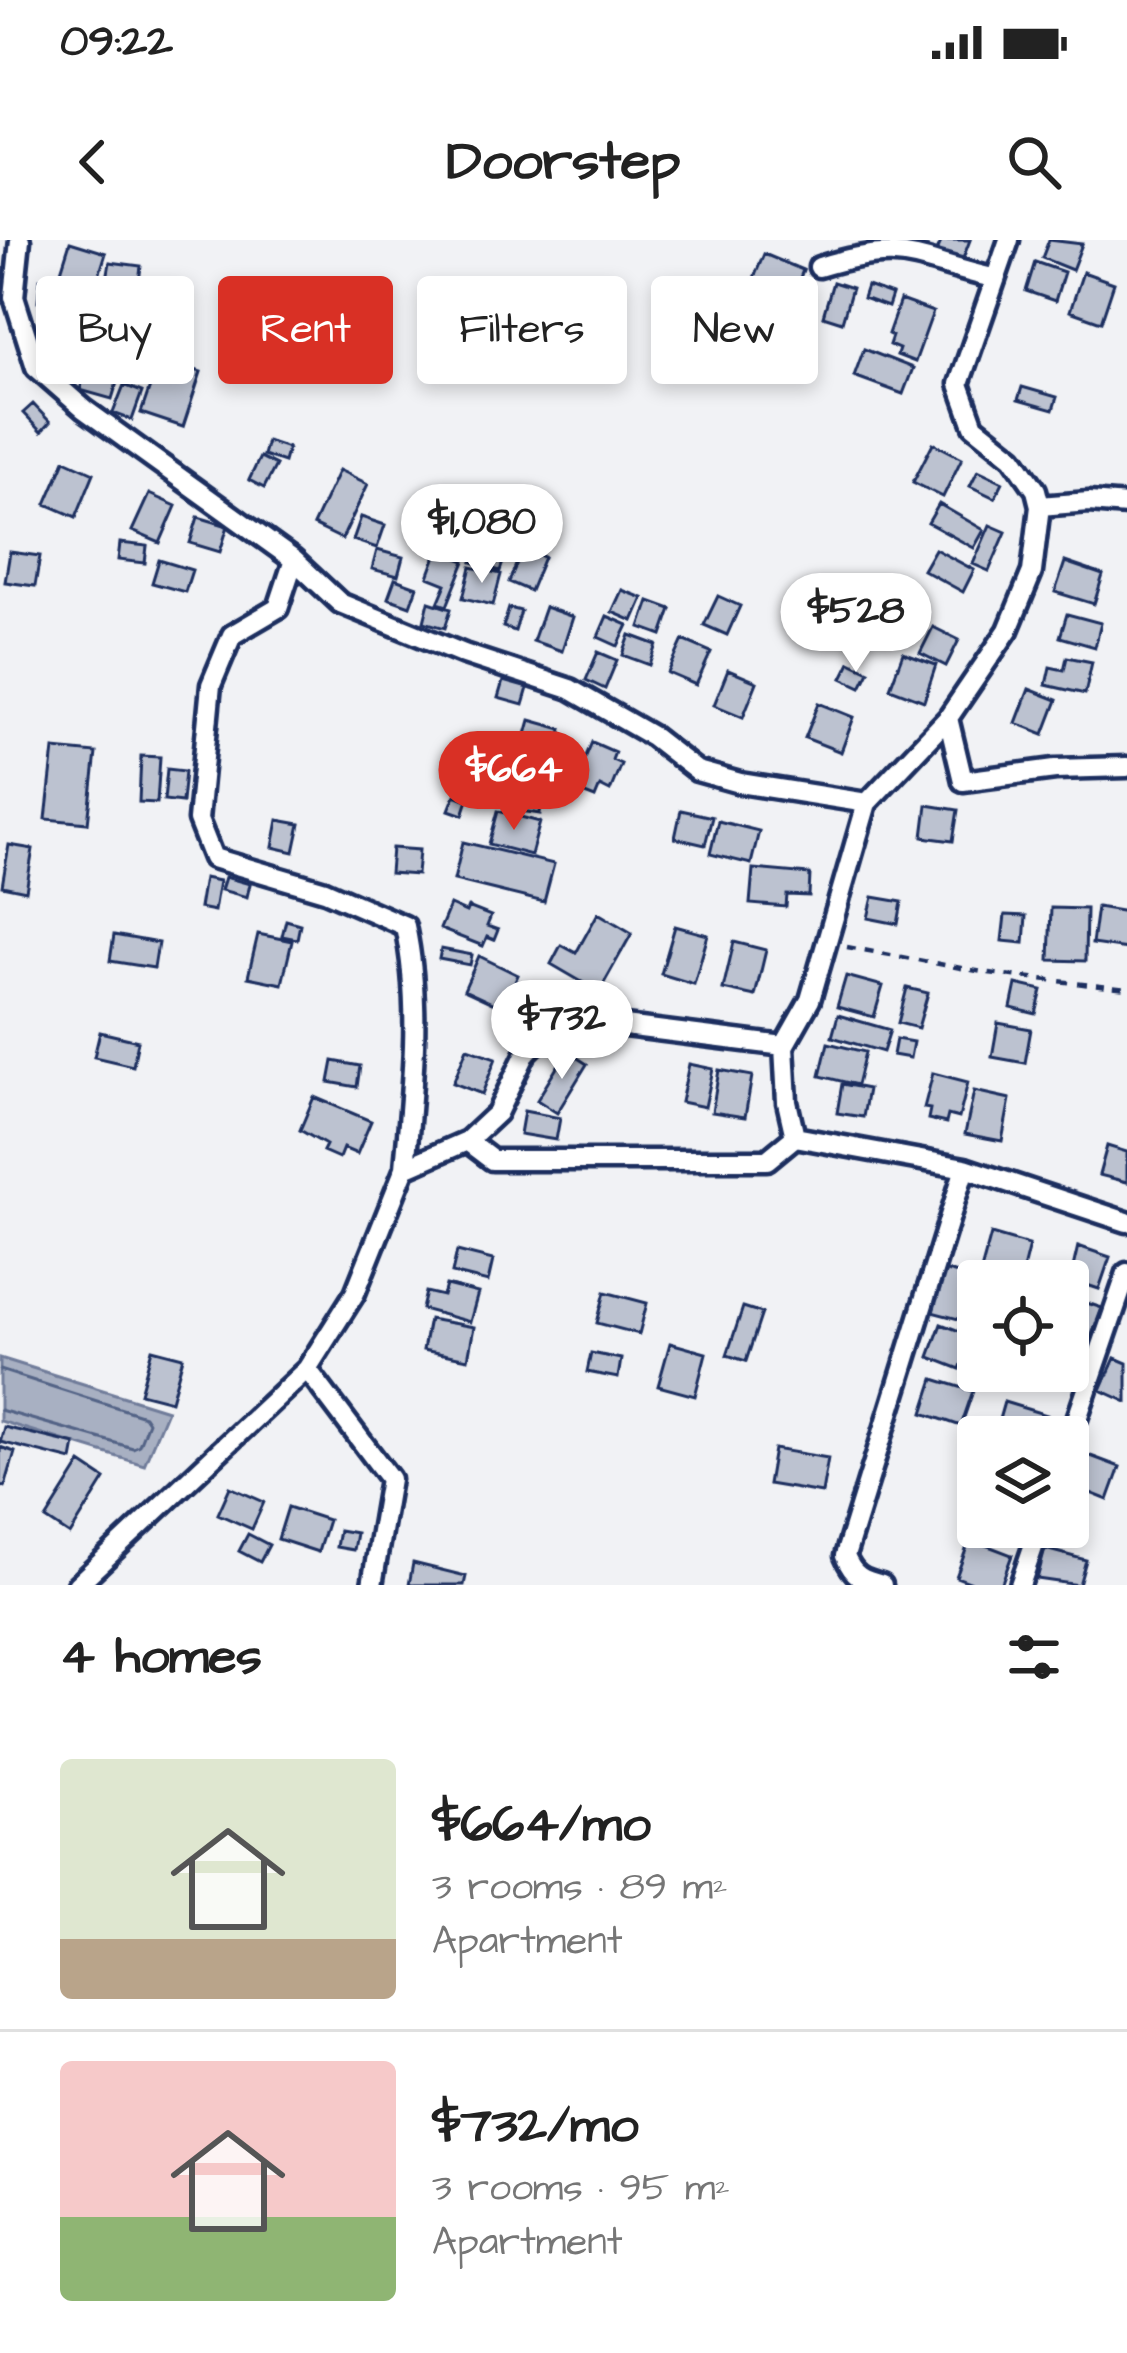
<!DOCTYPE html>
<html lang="en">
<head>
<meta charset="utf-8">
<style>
  :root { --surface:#fff; --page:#f2f2f2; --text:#222; --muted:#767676; --line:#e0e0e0; --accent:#d93025 }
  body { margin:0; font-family:"Architects Daughter",sans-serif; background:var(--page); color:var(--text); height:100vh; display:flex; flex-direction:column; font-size:45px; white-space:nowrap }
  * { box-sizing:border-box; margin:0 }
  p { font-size:39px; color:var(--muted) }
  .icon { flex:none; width:66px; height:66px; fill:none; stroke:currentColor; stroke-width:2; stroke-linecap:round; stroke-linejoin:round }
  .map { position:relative; height:1345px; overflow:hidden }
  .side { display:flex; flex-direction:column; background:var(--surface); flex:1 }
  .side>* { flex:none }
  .guide { position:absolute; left:36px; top:36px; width:1056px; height:108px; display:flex; gap:24px }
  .tools { position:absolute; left:957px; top:1020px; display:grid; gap:24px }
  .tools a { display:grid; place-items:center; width:132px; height:132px; border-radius:12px; background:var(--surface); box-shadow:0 6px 18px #0003; font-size:60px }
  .price { position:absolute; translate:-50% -102px; padding:0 27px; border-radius:42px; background:#fff; color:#222; font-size:39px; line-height:78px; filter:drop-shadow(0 3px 6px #0008) }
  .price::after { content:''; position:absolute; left:50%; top:72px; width:36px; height:27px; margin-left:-18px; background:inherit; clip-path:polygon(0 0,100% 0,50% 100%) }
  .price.current { background:var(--accent); color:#fff }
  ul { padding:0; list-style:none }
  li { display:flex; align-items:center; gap:36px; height:300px; padding:0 60px }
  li+li { border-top:3px solid var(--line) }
  li span { display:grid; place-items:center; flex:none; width:336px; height:240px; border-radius:12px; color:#555 }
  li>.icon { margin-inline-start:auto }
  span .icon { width:144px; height:144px; fill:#fffc; stroke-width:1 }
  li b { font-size:51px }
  h2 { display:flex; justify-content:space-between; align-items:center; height:144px; padding:0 60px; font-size:51px }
  .tag { padding:0 42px; border-radius:12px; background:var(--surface); box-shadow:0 6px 18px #0003; font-size:42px; line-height:108px }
  .tag.current { background:var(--accent); color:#fff }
  .status { display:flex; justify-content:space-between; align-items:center; height:84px; padding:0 60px; background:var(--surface); direction:ltr }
  .status svg { height:33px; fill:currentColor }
  header { display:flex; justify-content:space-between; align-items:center; height:156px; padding:0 60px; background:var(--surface); font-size:54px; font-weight:800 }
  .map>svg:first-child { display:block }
  .water { fill:#a8b0c2; stroke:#707c9a; stroke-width:3 }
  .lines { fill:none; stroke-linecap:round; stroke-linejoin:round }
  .shore { stroke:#536386; stroke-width:3 }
  .building { fill:#bcc2d0; stroke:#1b2f5e; stroke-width:3 }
  .minor-casing { stroke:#1b2f5e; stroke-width:27 }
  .path { stroke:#1b2f5e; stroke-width:4.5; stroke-dasharray:9 9; stroke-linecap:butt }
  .minor { stroke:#fff; stroke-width:18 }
</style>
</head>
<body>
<div class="status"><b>09:22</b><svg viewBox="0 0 49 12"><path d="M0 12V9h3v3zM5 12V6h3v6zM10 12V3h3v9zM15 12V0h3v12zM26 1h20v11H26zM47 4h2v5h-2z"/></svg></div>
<header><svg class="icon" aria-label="back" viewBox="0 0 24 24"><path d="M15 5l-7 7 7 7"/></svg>Doorstep<svg class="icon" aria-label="search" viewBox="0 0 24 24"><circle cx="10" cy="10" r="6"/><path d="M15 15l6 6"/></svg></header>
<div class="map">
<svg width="1127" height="1345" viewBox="0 0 1127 1345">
  <rect width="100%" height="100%" fill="#f1f2f5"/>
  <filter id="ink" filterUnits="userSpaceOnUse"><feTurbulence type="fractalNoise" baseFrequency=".00833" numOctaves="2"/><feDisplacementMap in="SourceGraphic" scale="24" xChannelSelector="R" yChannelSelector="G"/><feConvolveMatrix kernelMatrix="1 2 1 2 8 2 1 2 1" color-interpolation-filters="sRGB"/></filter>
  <g filter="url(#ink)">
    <!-- water -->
    <path class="water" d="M0,1118L167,1170L144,1225L0,1181Z"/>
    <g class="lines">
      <!-- shore -->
      <path class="shore" d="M0,1130L144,1176L148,1182L139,1205L133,1208L0,1170"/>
    </g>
    <!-- building -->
    <path class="building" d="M942,0H970L962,21L937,11Z
      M1049,0L1082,4L1072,30L1042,18Z
      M70,2L106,13L97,42L61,31Z
      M764,14L803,30L789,66L749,50Z
      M110,22L141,26L138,50L106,45Z
      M1035,22L1064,32L1055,61L1026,51Z
      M1083,32L1114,43L1101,82L1070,71Z
      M40,39L57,40L55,62L38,61Z
      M833,42L852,48L842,82L823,76Z
      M867,46L892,55L888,67L863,58Z
      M900,60L933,72L915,122L897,115L899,109L889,105L892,96L888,94Z
      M99,84L132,93L112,159L80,150Z
      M864,109L913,128L903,154L854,136Z
      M170,122L201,132L183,187L141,173L154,135L164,138Z
      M124,145L142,152L132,180L113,173Z
      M1022,147L1057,157L1053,170L1018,160Z
      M33,164L50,182L41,192L23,173Z
      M267,201L288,208L284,222L263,215Z
      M933,203L962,218L943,257L913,242Z
      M260,217L276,225L264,248L249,240Z
      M65,220L94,233L76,277L46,264Z
      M339,230L368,244L342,299L313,285Z
      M978,230L1003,242L995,258L970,246Z
      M149,254L176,266L160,303L132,291Z
      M939,264L984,290L974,308L928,283Z
      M519,275L534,281L525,301L511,295Z
      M198,277L228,286L220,312L190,303Z
      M361,277L385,285L377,308L353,300Z
      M990,285L1006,292L989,331L973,324Z
      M120,303L147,306L145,323L118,320Z
      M478,303L506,313L500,331L472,322Z
      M523,308L544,317L530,351L509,342Z
      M935,309L974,330L963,352L923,330Z
      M377,310L403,317L398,336L372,329Z
      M438,310L465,321L447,366L438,363L446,344L428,337Z
      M10,312L40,316L35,346L5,342Z
      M159,320L192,330L185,352L152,343Z
      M1065,322L1103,335L1094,364L1055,352Z
      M471,327L501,334L493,365L463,358Z
      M395,339L417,347L410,366L388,358Z
      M622,350L643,358L633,381L612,372Z
      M718,356L740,366L727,395L704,385Z
      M649,361L671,369L662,395L640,387Z
      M429,362L451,369L445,388L424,382Z
      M545,367L573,377L562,411L533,401Z
      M509,368L521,371L515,391L503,387Z
      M1067,374L1101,383L1095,407L1060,397Z
      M607,376L628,385L618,406L598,397Z
      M933,387L959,400L946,426L920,413Z
      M630,395L657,405L650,425L623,415Z
      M683,400L711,412L696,445L668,433Z
      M598,412L617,420L605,449L586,440Z
      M903,413L936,425L924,461L890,448Z
      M1067,417L1092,422L1085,454L1046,445L1050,427L1064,430Z
      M850,422L869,431L861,447L842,438Z
      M728,430L757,442L743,477L714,465Z
      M503,441L528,448L523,465L498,458Z
      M1029,449L1057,460L1044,494L1016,483Z
      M819,463L854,477L841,512L805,498Z
      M530,480L562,489L547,543L515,534Z
      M592,502L615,512L612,520L621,524L610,551L600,546L595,558L572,549Z
      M54,509L96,513L88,583L46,579Z
      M141,516L160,517L157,563L139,562Z
      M167,529L185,531L182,562L164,560Z
      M517,552L542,556L540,574L514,570Z
      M455,555L468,560L463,575L449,570Z
      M927,565L958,570L953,601L923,597Z
      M681,570L712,577L705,605L675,598Z
      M498,571L540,582L531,615L489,604Z
      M278,580L300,584L294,612L273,607Z
      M718,581L759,591L751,624L710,614Z
      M463,602L554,624L544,662L454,640Z
      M9,605L33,609L26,651L2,646Z
      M392,608L419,610L417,635L390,633Z
      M753,629L810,634L809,656L787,655L786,667L750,664Z
      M225,637L250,644L247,657L221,650Z
      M204,638L219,641L214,671L199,668Z
      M873,657L902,662L898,684L868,678Z
      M450,665L466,672L468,667L491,676L487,686L498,690L494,700L487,697L483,706L440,689Z
      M1097,667L1127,672V709L1092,704Z
      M1051,668L1086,669L1085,721L1049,720Z
      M598,673L632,693L599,752L551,724L561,705L576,713Z
      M1005,675L1026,676L1024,703L1002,701Z
      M286,680L300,684L297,699L282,696Z
      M675,686L708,695L694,744L661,734Z
      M258,694L292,701L282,744L248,737Z
      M114,695L158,703L154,728L110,721Z
      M734,702L766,710L755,756L723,749Z
      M441,709L472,715L470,725L439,719Z
      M479,716L518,735L503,768L464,750Z
      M846,736L883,746L874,777L837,767Z
      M1016,744L1042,750L1036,774L1011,768Z
      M907,748L928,753L918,788L898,783Z
      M838,775L890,790L883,812L832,797Z
      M998,783L1031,789L1025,823L992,817Z
      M100,792L138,801L133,826L94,817Z
      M896,799L913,802L910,818L893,815Z
      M828,803L865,812L857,845L820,836Z
      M467,808L496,818L482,854L453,843Z
      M567,811L587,824L557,873L537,860Z
      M333,821L360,826L357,847L329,842Z
      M689,824L713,829L705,867L681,862Z
      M719,830L752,836L745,877L712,872Z
      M933,833L968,842L959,878L948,875L946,883L928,879L930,869L924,868Z
      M842,844L868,849L863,877L837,873Z
      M974,851L1010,859L1002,901L965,894Z
      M314,857L371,881L357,914L343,908L339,918L323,911L326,905L300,890Z
      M524,871L560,878L556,900L520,894Z
      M1107,906L1127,912V942L1099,935Z
      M991,994L1029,1005L1020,1041L979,1038Z
      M1078,1006L1110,1017L1099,1049L1078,1042L1076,1051L1068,1049Z
      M457,1011L493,1020L488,1042L452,1033Z
      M939,1029L973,1038L962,1080L928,1071Z
      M446,1045L478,1053L470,1082L422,1069L426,1052L443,1056Z
      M605,1052L647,1063L639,1094L597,1083Z
      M1078,1060L1102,1068L1090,1100L1068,1092Z
      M743,1067L762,1073L746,1121L727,1115Z
      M429,1079L474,1087L468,1119L423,1110Z
      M941,1084L973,1096L960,1129L929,1117Z
      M670,1103L706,1113L695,1156L658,1146Z
      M152,1109L183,1117L171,1161L140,1153Z
      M591,1113L621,1119L618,1138L587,1132Z
      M1115,1118L1127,1123V1162L1101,1150Z
      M934,1139L973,1151L961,1186L923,1173Z
      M1004,1162L1047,1175L1041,1197H994Z
      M4,1187L75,1204L72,1220L0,1202Z
      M0,1207L15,1212L5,1247L0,1245Z
      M774,1209L828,1218L822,1253L768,1244Z
      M1080,1212L1120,1227L1108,1260L1068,1244Z
      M81,1223L105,1239L70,1295L46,1279Z
      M230,1247L264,1262L252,1289L218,1274Z
      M288,1267L328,1280L318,1312L278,1299Z
      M339,1290L356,1293L353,1310L336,1307Z
      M248,1294L269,1305L260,1322L239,1311Z
      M970,1299L1012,1315L1001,1345H977L956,1337Z
      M1045,1309L1086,1320L1079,1345L1037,1339Z
      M413,1323L466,1336L464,1345H409Z"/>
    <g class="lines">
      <!-- minor casing -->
      <g class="minor-casing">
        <path id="minor" d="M20,0L14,57L36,127L84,169L294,320L278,368L232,395L211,445L198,580L213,618L325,651L405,686C422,765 412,848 405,928
          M819,27C908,0 912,20 993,38
          M1040,266L1089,262L1127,265
          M294,320L340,363L464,414L570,449L652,496L697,531L740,543L867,563
          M948,478L963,541L1055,529L1127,527
          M784,806L787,862L795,897L965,928L1127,982
          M467,901L492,920H767L795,897
          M307,1129L390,1239L372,1345
          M1068,1205L1127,1033
          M77,1345L307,1129L355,1053L405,928L467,901L497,873L526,813L561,778L784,806L810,760L867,563L948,478L1008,390L1032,332L1040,266L1036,250L1013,217L974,186L959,144L1009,0
          M882,1345C862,1340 853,1336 845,1316L965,928
          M1020,1345L1040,1287"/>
      </g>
      <!-- path -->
      <path class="path" d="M847,707L988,733L1127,749"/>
      <!-- minor -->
      <use href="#minor" class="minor"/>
    </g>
  </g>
</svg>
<div class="tools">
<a><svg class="icon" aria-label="locate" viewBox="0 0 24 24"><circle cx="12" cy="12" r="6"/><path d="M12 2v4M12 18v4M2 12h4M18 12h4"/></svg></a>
<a><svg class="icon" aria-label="layers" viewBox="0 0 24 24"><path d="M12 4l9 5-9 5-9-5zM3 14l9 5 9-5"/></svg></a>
</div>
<b class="price" style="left:482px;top:346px">$1,080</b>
<b class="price" style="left:856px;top:435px">$528</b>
<b class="price current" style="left:514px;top:593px">$664</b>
<b class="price" style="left:562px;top:842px">$732</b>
<div class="guide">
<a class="tag">Buy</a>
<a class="tag current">Rent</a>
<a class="tag">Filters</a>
<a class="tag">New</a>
</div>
</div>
<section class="side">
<h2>4 homes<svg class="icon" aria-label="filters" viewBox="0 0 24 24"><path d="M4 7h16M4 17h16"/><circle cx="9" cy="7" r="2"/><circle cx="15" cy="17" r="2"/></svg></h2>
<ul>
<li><span style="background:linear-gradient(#dfe7d0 75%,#b9a48a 0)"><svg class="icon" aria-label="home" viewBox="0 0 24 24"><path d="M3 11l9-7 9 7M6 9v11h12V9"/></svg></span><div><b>$664/mo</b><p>3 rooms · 89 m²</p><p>Apartment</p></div></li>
<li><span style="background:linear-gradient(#f6c9c9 65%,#8fb573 0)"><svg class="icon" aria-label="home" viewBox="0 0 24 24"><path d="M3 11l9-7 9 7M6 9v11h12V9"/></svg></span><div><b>$732/mo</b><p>3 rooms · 95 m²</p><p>Apartment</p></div></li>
</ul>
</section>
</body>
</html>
